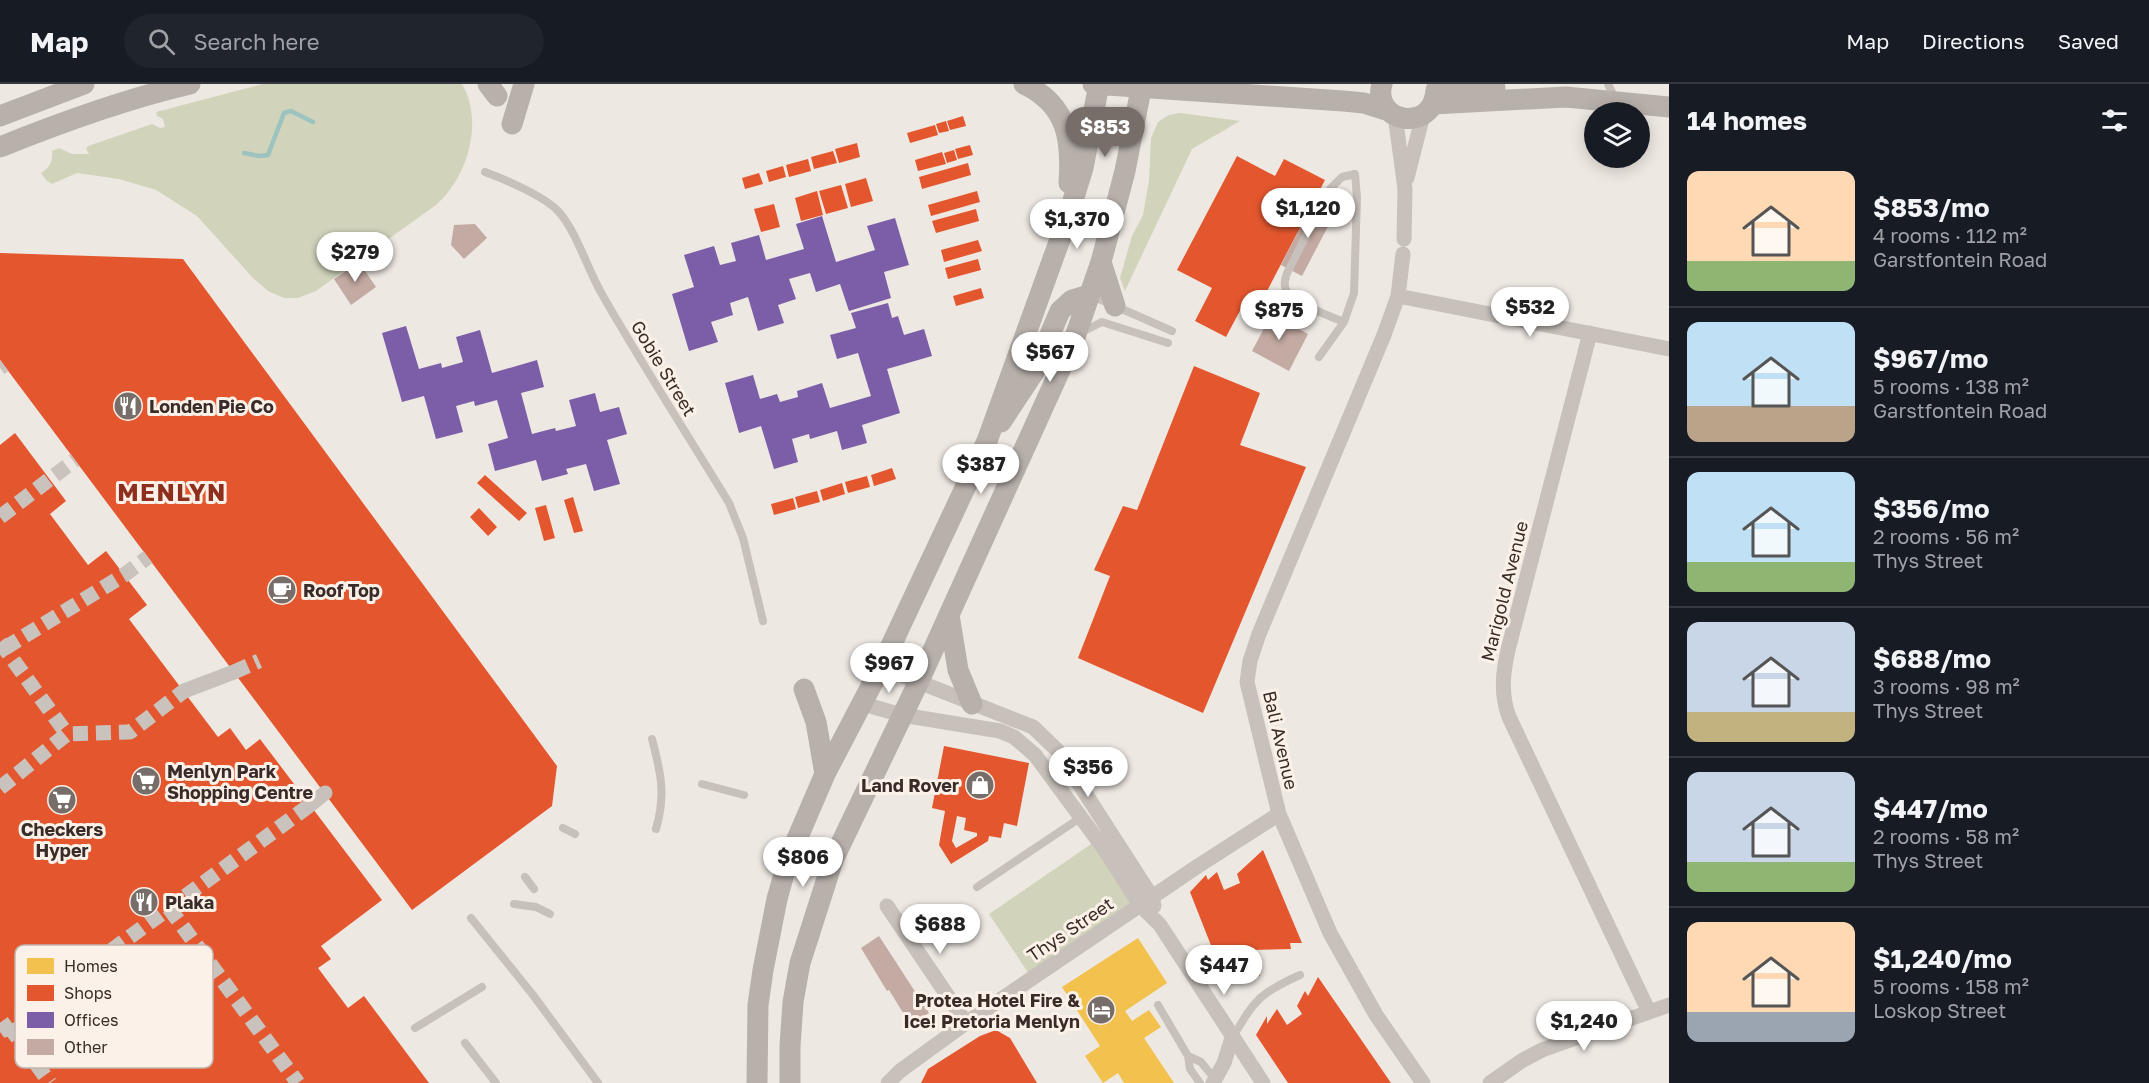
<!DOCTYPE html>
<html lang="en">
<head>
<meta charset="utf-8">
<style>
  :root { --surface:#171b24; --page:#20242c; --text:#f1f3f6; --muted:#9ea1a6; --line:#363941; --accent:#786e69 }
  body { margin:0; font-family:"Golos Text",sans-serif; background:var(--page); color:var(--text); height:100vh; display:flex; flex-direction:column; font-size:22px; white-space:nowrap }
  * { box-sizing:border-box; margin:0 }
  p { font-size:20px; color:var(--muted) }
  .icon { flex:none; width:33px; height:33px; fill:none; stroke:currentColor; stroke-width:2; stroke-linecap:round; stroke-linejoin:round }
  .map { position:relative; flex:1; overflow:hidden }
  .drawer { display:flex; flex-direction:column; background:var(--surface); width:480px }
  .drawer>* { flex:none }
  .fabs { position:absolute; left:1584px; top:18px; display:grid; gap:12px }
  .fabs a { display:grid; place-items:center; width:66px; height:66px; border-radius:50%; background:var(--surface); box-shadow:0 3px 15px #0003; font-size:30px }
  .price { position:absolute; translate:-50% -51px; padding:0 14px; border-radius:21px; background:#fff; color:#222; font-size:20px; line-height:39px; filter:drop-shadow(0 2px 3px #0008) }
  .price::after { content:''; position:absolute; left:50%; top:36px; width:18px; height:14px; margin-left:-9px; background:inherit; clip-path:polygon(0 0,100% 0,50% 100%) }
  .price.selected { background:var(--accent); color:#fff }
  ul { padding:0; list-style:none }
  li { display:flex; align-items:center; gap:18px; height:150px; padding:0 18px }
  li+li { border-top:2px solid var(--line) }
  li span { display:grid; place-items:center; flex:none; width:168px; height:120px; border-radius:12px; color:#555 }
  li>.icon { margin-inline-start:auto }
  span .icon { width:72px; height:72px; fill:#fffc; stroke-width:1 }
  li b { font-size:26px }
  h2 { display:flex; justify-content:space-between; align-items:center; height:72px; padding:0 18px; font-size:26px }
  header { display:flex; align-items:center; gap:36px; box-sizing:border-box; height:84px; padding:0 30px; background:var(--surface); border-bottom:2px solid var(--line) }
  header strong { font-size:28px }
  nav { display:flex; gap:33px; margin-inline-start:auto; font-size:21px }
  .search { width:420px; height:54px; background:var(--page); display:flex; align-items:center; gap:15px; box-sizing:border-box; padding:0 21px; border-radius:33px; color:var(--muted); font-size:22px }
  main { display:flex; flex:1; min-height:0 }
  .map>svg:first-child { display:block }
  .green { fill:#d1d4bb }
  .homes { fill:#f2c14e }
  .shops { fill:#e4572e; fill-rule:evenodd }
  .offices { fill:#7b5ea7 }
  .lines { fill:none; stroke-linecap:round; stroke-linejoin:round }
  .stream { stroke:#9cc3c0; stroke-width:4.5 }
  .building { fill:#c3aaa2 }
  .street-tunnel { stroke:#cac2bd; stroke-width:15; stroke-dasharray:15 8; stroke-linecap:butt }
  .lane { stroke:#c8c0ba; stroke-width:8 }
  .street { stroke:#c8c0ba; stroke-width:15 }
  .secondary { stroke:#b8b0ab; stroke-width:21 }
  .labels { text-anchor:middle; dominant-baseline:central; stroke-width:6; stroke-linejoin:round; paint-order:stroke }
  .street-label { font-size:18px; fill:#392c28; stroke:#fbf1e9 }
  .poi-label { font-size:18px; font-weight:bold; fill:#392c28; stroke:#fbf1e9; text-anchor:start }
  .district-label { font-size:24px; font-weight:bold; letter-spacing:1.5px; fill:#8d2f1c; stroke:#fbf1e9 }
  .key { fill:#fbf1e9; stroke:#c1b6af; stroke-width:1.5 }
  .key-label { font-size:16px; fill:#392c28 }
</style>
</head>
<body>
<header>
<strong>Map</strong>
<div class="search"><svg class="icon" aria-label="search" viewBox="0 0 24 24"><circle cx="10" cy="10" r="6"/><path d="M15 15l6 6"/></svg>Search here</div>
<nav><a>Map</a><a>Directions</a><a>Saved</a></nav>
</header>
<main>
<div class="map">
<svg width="1669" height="999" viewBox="0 0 1669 999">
  <rect width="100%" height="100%" fill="#eee8e2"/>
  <!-- green -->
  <path class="green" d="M263,0H462C484,37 468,93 436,121L316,207L298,214H284L268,207L253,194L197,132L156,106L119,95L77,89L52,100L46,96L41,89C50,84 53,77 52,67L59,64L72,70H89L86,65L88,62L152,40L160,44L165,43L163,35L157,32L156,28L160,27Z
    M1180,29L1240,37L1192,65L1125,207L1120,194L1132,152L1143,131L1149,96L1151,54L1158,38L1169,31Z
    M1097,756L1131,820L1029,890L989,830Z"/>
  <!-- homes -->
  <path class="homes" d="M1138,854L1167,899L1125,927L1132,937L1149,926L1161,943L1144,954L1174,999H1124L1118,989L1103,999L1085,972L1100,962L1062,903Z"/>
  <!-- shops -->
  <path class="shops" d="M963,32L966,42L950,46L947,37Z
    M946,37L949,47L939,49L936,40Z
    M935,41L938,51L910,59L907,49Z
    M857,59L860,73L839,79L835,65Z
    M970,61L973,71L958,75L955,65Z
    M954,66L957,76L947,79L944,69Z
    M833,67L837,79L814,85L811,73Z
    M942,68L946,80L918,87L915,76Z
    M1237,72L1275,92L1284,75L1325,96L1256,228L1243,221L1226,253L1195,237L1212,204L1177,186Z
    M808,75L811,87L789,93L786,81Z
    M968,79L971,91L922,105L919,93Z
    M783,82L786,93L769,98L766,87Z
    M759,89L763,100L745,105L742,94Z
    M866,94L873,117L851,123L845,100Z
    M841,101L848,124L826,130L819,107Z
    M817,107L823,131L801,137L795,114Z
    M977,107L980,118L931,132L928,121Z
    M774,120L780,143L761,148L754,125Z
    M976,125L979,137L936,149L932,137Z
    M978,156L982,167L944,178L941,166Z
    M0,169L183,175L557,682L552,722L412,826L0,276Z
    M978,175L981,186L948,195L945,184Z
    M981,204L984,214L956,222L953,212Z
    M1194,282L1260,309L1240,361L1306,383L1203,629L1078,574L1110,492L1094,486L1123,422L1137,426Z
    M15,349L66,417L50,430L88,481L106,467L147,521L129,535L218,653L230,644L246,666L260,655L382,816L321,862L331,875L318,884L348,924L364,912L429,999H0V361Z
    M892,384L896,395L874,402L871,391Z
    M485,391L527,429L519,437L477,399Z
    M867,392L870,403L848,409L845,398Z
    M842,399L845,410L823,417L820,406Z
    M817,407L820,418L798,424L795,413Z
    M573,413L583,447L574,449L564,416Z
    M793,414L796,425L774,431L771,420Z
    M546,421L555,454L544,457L535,424Z
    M479,424L497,443L488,452L470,433Z
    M944,662L1029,679L1017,742L1004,739L1001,754L989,752L988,757L951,780L939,761L945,727L932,724ZM957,732L966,734L964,746L977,749V752L956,764L952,757Z
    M1263,766L1302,859H1290L1291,865L1249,866L1260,892H1248L1250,896L1225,897L1190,808L1206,791L1208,796L1217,788L1224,806L1240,799L1237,790Z
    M1318,893L1391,999H1288L1256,951L1267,932V940L1277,925L1287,941L1302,930L1297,922L1305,907L1308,912Z
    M996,946L1010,954L1037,999H921L928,985L980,952Z"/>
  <!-- offices -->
  <path class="offices" d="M822,132L836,178L875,166L867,142L895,134L909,181L884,188L891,214L849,227L840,200L816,208L810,189L789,195L796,215L778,221L784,239L758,247L748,213L730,219L733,231L711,238L718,258L689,267L672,210L694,203L684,171L714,162L720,181L736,177L731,159L759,151L766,176L804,165L796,140Z
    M888,219L892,234L898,232L904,251L924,245L932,272L887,285L900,329L862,341L867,359L842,366L837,347L810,355L809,350L792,355L798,378L774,385L761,342L739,349L725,299L753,291L760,315L777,310L780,318L798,313L797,307L822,299L830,324L871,312L858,269L837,275L830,251L856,244L851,229Z
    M406,242L419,285L441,279L442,284L463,278L456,253L480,246L492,289L537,276L544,303L521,309L532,350L555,344L556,347L576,342L569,316L595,309L600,328L619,323L627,350L607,356L620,400L594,407L586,380L566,385L568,390L542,397L536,376L495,387L488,360L508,354L497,316L475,322L474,317L456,322L463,348L436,355L424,312L402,318L382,249Z"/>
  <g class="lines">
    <!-- stream -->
    <path class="stream" d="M244,69L259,72L268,71L284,29L291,27L313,38"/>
  </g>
  <!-- building -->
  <path class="building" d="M1313,118L1335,129L1302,192L1281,181Z
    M475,140L487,154L464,175L451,161L454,141Z
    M359,178L376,203L351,221L334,195Z
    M1258,223L1308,250L1289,287L1252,267L1269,235L1256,228Z
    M879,852L929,929L910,940L889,906L887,907L861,864Z"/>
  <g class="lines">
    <!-- street-tunnel -->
    <path class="street-tunnel" d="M0,284L4,281
      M0,433L75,376
      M0,558L67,650
      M5,564L124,491L148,473
      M234,588L259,577
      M0,704L67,650L130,648L184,607
      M169,824L298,999
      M9,942L50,999
      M0,948L310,721"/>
    <!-- lane -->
    <path class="lane" d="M1608,0L1615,14
      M485,88C504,95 544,112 558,127C576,146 588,187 603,212C643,282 687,350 729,419L743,454L763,537
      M1090,211L1172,247
      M1082,248L1102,238L1168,259
      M1319,273L1344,238L1354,209L1357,113L1355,90L1342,93L1330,105L1287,189C1285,196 1283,201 1287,208C1295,220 1330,232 1344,238
      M652,655C661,689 666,711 656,745
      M702,700L744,711
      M563,744L575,750
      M525,793L534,805
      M977,803L1083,732
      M514,820L536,823L550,830
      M471,834L533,911L598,999
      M1158,921L1188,972L1190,985L1200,999
      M415,944L482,903
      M1233,953C1255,915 1260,909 1300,891
      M465,959L496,999
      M1188,972L1201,978L1215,995"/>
    <!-- street -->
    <path class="street" d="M1395,31L1405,105L1404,155
      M1407,94L1423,31
      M1403,170L1398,212L1384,251L1259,550L1250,577L1247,598L1279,730L1330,849L1376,931L1423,999
      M1398,212L1669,265
      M1590,249L1509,562C1503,587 1500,608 1509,633L1649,928
      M881,583L1033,643L1058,667L1152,813L1154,822
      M184,607L234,588
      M863,620L902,631L1000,647L1014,653L1035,671L1102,762L1140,821L1160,841L1263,999
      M310,721L325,709
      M887,822L966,939
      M888,999L900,987L966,939L1198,782L1279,730
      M1213,999L1224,979L1232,954
      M1490,999L1523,976L1542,966L1669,921"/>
    <!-- secondary -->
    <path class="secondary" d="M488,0L497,12
      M1024,0C1068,21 1072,56 1069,99
      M1093,0L1343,17L1364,19L1389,27
      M1382,0C1371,38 1433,51 1436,6
      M1444,0L1462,3L1495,4
      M1433,20L1566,13L1669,23
      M0,32L84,0
      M512,40L524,0
      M0,63C62,38 125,15 190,0
      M1101,178L1115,222
      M1001,338L1034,288L1060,227L1072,216L1089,211
      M949,531L958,586L972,620
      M804,605L816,638L825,690
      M757,999L758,921L763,886L777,815L788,776L825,690L881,583L987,357L1067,136L1083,84L1099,0
      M790,999V962L793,918L800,879L833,776L919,597L1075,253L1101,178L1125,87L1142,0"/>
  </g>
  <!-- icons -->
  <defs>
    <g id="restaurant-disc" transform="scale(1.5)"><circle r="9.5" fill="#786e69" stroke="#fbf1e9"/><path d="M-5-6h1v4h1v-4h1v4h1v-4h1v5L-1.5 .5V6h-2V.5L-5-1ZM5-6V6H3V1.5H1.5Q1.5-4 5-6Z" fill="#fff"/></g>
    <g id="cafe-disc" transform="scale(1.5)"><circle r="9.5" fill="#786e69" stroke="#fbf1e9"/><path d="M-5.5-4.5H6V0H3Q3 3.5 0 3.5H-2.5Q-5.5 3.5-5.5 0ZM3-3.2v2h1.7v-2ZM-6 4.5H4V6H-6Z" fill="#fff"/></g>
    <g id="supermarket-disc" transform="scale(1.5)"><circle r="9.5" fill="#786e69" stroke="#fbf1e9"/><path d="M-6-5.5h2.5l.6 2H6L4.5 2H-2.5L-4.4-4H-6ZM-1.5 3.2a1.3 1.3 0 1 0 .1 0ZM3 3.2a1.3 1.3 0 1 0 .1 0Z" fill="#fff"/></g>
    <g id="shop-disc" transform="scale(1.5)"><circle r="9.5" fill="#786e69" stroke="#fbf1e9"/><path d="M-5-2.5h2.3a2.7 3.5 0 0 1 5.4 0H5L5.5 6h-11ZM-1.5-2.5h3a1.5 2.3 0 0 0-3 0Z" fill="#fff"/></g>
    <g id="hotel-disc" transform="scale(1.5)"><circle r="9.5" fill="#786e69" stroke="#fbf1e9"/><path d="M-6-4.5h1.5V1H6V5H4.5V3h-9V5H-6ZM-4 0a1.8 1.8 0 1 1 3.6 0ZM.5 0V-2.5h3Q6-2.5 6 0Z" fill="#fff"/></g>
  </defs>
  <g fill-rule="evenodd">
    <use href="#restaurant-disc" x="128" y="322"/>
    <use href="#cafe-disc" x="282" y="506"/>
    <use href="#supermarket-disc" x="146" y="697"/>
    <use href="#shop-disc" x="980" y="701"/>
    <use href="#supermarket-disc" x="62" y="716"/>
    <use href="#restaurant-disc" x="144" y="818"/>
    <use href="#hotel-disc" x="1101" y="926"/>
  </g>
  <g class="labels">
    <!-- street labels -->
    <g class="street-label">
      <text transform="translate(664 284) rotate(59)">Gobie Street</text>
      <text transform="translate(1504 507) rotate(-76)">Marigold Avenue</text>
      <text transform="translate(1281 656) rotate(77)">Bali Avenue</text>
      <text transform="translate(1070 845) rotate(-34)">Thys Street</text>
    </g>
    <!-- poi labels -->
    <g class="poi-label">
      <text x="149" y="322">Londen Pie Co</text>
      <text x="303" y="506">Roof Top</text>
      <text x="167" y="687">Menlyn Park<tspan x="167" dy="21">Shopping Centre</tspan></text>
      <text x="959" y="701" text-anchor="end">Land Rover</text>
      <text x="62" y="745" text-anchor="middle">Checkers<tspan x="62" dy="21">Hyper</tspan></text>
      <text x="165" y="818">Plaka</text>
      <text x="1080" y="916" text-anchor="end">Protea Hotel Fire &amp;<tspan x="1080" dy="21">Ice! Pretoria Menlyn</tspan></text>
    </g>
    <!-- district labels -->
    <g class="district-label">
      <text x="172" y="407">MENLYN</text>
    </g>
  </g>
  <!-- legend -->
  <rect x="15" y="861" width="198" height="123" rx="9" class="key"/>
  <rect x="27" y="874" width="27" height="16" fill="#f2c14e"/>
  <rect x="27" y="901" width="27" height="16" fill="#e4572e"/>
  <rect x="27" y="928" width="27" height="16" fill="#7b5ea7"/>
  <rect x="27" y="955" width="27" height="16" fill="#c3aaa2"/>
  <g class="key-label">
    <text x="64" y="888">Homes</text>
    <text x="64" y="915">Shops</text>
    <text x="64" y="942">Offices</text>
    <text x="64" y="969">Other</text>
  </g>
</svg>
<div class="fabs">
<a><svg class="icon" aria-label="layers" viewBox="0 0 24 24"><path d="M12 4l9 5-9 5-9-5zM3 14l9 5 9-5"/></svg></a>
</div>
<b class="price selected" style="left:1105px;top:74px">$853</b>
<b class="price" style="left:1308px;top:155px">$1,120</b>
<b class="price" style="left:1077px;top:166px">$1,370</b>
<b class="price" style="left:355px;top:199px">$279</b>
<b class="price" style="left:1530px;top:254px">$532</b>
<b class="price" style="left:1279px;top:257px">$875</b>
<b class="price" style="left:1050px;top:299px">$567</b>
<b class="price" style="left:981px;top:411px">$387</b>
<b class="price" style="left:889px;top:610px">$967</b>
<b class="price" style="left:1088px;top:714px">$356</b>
<b class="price" style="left:803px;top:804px">$806</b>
<b class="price" style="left:940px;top:871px">$688</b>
<b class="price" style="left:1224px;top:912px">$447</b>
<b class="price" style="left:1584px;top:968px">$1,240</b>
</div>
<section class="drawer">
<h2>14 homes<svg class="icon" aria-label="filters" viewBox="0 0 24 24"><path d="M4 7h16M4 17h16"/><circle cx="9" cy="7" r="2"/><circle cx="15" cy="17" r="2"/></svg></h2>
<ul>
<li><span style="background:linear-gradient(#ffd9b3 75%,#8fb573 0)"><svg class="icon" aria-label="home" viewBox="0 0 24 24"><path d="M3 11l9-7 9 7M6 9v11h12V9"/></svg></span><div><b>$853/mo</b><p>4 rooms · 112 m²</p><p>Garstfontein Road</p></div></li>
<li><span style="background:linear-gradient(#bfe0f5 70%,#b9a48a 0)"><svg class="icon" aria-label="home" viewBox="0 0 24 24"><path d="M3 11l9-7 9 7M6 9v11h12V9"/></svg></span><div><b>$967/mo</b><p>5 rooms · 138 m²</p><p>Garstfontein Road</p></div></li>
<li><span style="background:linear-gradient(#bfe0f5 75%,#8fb573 0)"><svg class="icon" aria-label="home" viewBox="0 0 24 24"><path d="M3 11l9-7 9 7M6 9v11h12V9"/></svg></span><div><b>$356/mo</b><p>2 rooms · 56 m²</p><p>Thys Street</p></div></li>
<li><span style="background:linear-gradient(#c9d6e8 75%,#c2b280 0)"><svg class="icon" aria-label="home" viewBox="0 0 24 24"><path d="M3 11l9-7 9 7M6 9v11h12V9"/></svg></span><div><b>$688/mo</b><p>3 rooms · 98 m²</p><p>Thys Street</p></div></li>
<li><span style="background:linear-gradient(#c9d6e8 75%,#8fb573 0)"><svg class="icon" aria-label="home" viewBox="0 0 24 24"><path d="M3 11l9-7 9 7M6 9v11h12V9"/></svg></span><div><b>$447/mo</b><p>2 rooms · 58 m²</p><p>Thys Street</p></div></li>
<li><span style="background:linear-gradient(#ffd9b3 75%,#9aa5b1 0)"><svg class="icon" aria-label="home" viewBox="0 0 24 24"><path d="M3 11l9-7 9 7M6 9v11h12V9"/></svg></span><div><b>$1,240/mo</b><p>5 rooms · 158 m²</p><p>Loskop Street</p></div></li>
</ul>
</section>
</main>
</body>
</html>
